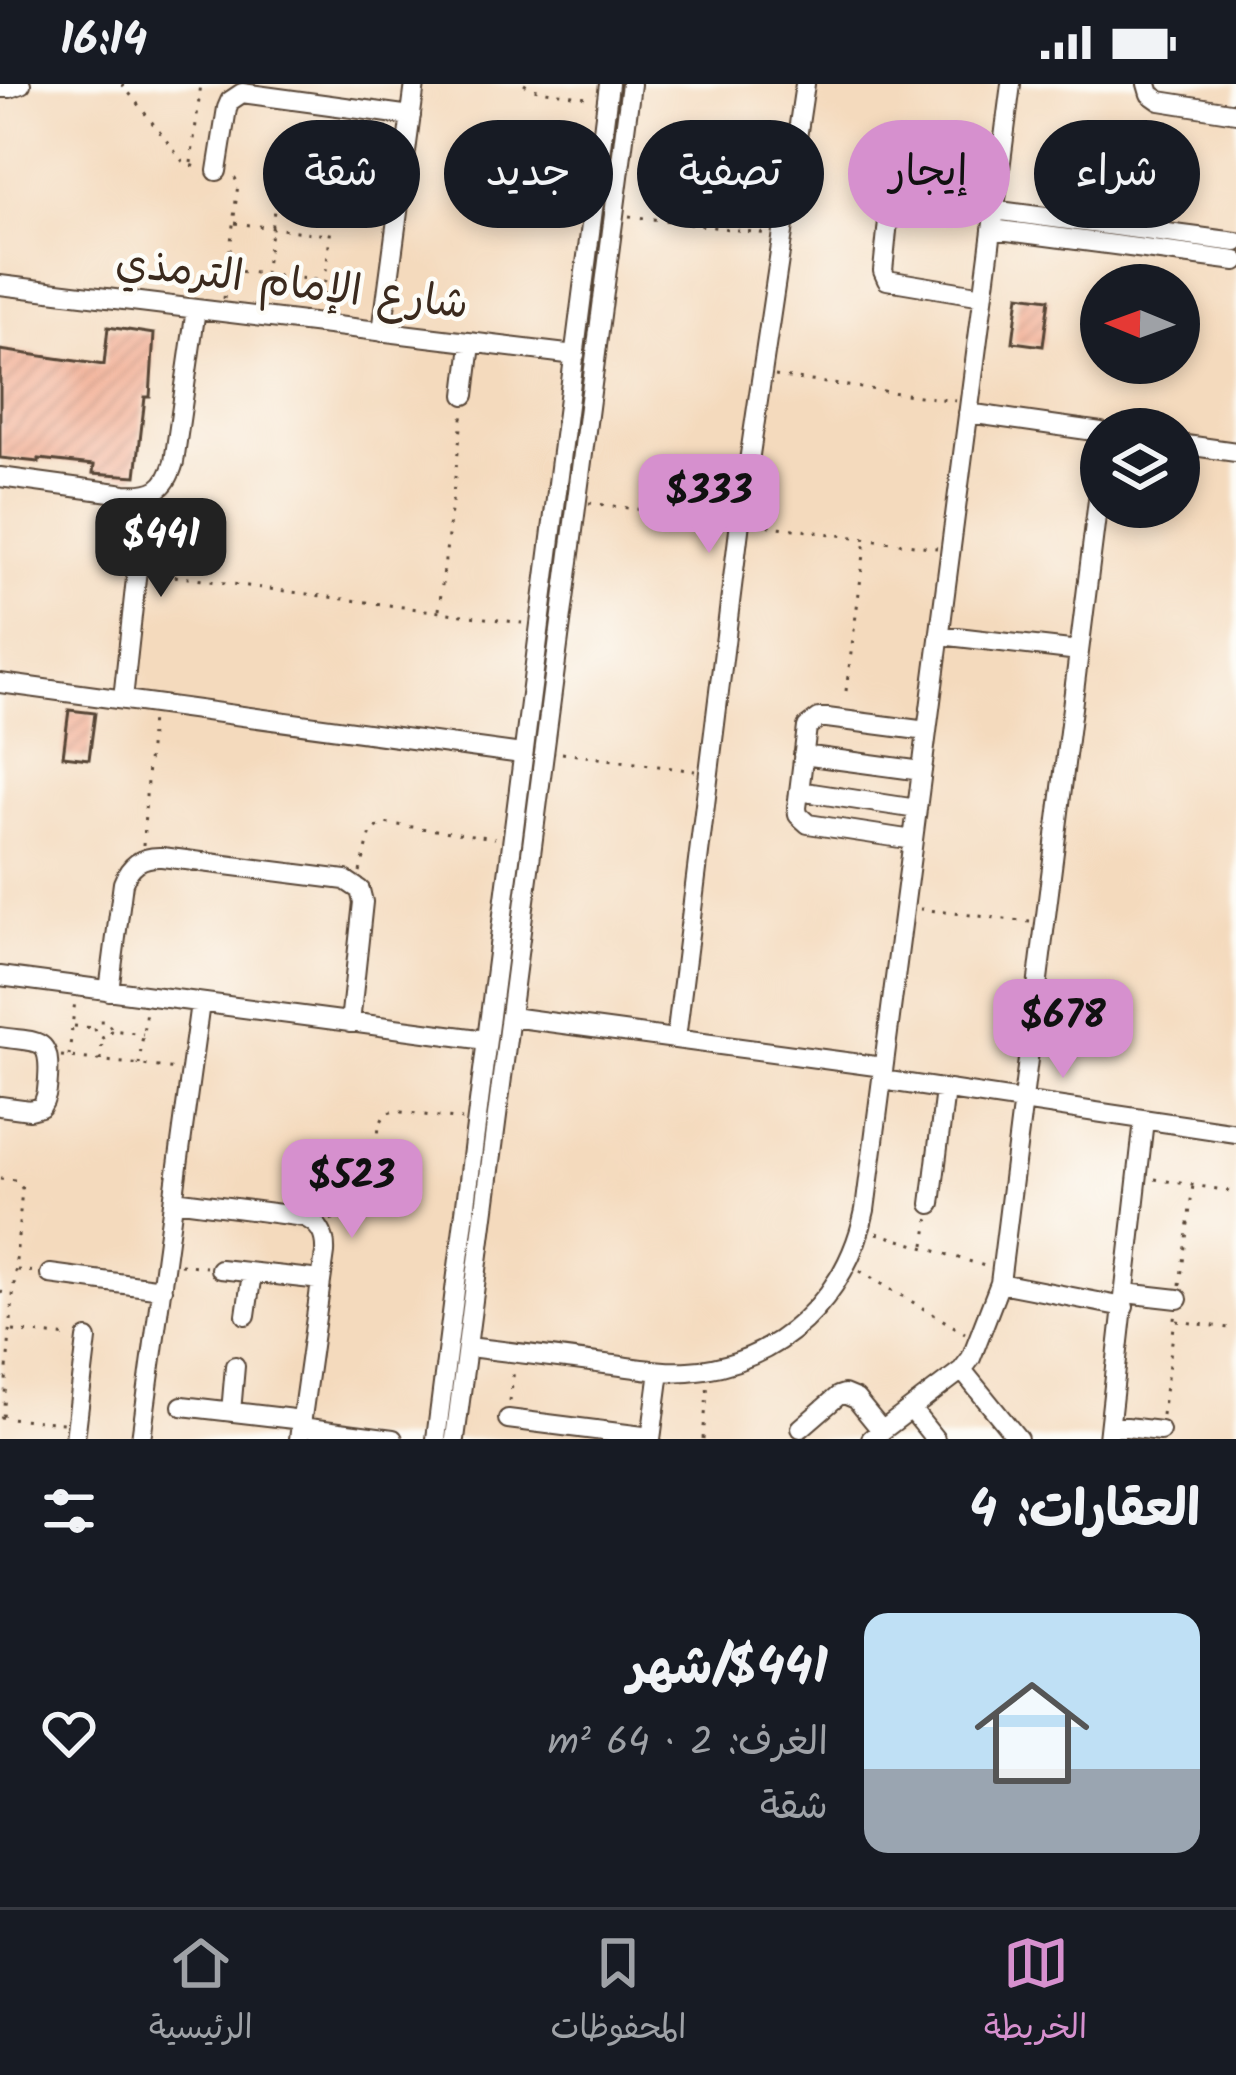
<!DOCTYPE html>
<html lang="ar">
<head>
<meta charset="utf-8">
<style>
  :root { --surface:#171b24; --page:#20242c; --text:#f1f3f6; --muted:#9ea1a6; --line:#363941; --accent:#d690ce }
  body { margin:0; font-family:Kalam,"Playpen Sans Arabic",sans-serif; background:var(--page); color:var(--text); direction:rtl; height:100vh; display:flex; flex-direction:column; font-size:45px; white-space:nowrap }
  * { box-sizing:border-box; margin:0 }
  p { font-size:39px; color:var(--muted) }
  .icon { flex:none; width:66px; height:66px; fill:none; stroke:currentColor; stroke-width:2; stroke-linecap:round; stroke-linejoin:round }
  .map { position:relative; height:1355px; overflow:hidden; direction:ltr }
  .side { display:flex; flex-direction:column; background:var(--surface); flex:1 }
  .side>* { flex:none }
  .banner { position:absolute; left:36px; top:36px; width:1164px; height:108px; direction:rtl; display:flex; gap:24px }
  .needle { width:78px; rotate:271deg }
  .controls { position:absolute; left:1080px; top:180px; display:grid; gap:24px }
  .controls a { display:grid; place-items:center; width:120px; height:120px; border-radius:50%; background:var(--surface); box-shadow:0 6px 18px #0003; font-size:60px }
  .price { position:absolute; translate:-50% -102px; padding:0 27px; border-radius:24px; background:var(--accent); color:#111; font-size:39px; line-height:78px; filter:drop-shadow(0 3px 6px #0008) }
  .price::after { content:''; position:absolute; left:50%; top:72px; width:36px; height:27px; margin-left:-18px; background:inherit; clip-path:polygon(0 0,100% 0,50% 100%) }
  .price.selected { background:#222; color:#fff }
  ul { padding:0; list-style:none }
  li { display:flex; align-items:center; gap:36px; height:300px; padding:0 36px }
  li+li { border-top:3px solid var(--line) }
  li span { display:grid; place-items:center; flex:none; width:336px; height:240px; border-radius:24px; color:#555 }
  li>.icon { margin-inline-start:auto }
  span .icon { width:144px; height:144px; fill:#fffc; stroke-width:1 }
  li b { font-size:51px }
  h2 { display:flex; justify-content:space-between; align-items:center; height:144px; padding:0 36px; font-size:51px }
  .tag { padding:0 42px; border-radius:54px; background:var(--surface); box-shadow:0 6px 18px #0003; font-size:42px; line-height:108px }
  .tag.selected { background:var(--accent); color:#111 }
  .status { display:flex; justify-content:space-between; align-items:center; height:84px; padding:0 60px; background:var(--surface); direction:ltr }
  .status svg { height:33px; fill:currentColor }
  .tabs { display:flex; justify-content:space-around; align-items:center; height:168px; border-top:3px solid var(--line); background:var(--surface); font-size:33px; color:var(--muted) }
  .tabs a { display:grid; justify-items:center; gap:6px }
  .tabs .selected { color:var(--accent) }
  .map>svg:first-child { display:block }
  .building { fill:url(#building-hatch) }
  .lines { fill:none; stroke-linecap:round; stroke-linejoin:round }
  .minor-casing { stroke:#574436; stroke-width:22 }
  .path { stroke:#574436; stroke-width:3; stroke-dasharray:3 9; stroke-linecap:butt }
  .minor { stroke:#fff; stroke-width:18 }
  .labels { text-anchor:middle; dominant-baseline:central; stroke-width:9; stroke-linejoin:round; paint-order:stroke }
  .street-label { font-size:42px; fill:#3b2a1e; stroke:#fdfcf7 }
</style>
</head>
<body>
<div class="status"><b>16:14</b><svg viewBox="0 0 49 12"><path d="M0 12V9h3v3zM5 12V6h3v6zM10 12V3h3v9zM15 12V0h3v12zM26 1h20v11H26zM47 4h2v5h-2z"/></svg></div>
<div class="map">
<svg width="1236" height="1355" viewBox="0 0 1236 1355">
  <defs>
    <pattern id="building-hatch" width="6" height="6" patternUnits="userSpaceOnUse" patternTransform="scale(3)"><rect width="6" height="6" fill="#f2a88c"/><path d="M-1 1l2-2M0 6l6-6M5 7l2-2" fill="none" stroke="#c58972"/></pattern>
  </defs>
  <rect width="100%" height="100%" fill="#fdfcf7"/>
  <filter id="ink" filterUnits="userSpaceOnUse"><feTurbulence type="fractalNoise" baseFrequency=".00833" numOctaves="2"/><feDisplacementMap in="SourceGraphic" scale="24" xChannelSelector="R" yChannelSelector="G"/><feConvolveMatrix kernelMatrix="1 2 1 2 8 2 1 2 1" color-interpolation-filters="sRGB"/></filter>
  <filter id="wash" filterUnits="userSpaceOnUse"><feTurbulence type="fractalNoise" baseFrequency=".004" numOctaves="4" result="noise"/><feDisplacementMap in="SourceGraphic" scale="48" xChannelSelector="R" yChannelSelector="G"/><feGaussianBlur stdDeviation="2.7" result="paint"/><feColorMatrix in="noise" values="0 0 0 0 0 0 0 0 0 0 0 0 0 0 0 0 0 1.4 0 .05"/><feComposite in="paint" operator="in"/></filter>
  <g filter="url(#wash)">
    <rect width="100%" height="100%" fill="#f4dabd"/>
    <g id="blocks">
      <!-- building -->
      <path class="building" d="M1019,211L1049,215L1043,262L1013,258Z
        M108,243L154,250L150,313H145L136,392L93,389L94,381L39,375V378L0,374V266L104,281Z
        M69,626L95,629L89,675L63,672Z"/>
    </g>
  </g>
  <g filter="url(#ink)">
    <use href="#blocks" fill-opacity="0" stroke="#574436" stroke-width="3"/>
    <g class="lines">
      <!-- minor casing -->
      <g class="minor-casing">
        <path id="minor" d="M1147,0L1150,10L1160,17L1236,29
          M0,4H10L21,0
          M217,87L227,24L230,17L242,9L411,32
          M992,145L1236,177
          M0,201L575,271
          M983,212L887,196L883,187L889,127L893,118L902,114L1236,158
          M382,248L415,0
          M465,311L471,260
          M968,329L1101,348
          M1179,360L1236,368
          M0,393L125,410C154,412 166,406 174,378L196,225
          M940,551L1079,567
          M0,599L522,670
          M123,615L145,411
          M803,671L922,687
          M799,707L917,725
          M913,756L808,740L798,731L797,724L807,643L819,634H827L927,647
          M0,892L486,956
          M109,907L123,799C130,780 142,772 162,773L345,796L360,806L363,818L350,939
          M511,933L883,983
          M0,953C37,959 51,951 48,995C47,1007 47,1014 41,1023L30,1026L0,1022
          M676,955L740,438L805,0
          M882,996L1236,1049
          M174,1116L304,1133C320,1140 326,1151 325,1169L299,1355
          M931,1120L945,1006
          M220,1185L321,1196
          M50,1190L162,1205
          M1000,1199L1124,1223
          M1125,1209L1178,1215
          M246,1231L252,1189
          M467,1263C513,1268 559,1274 605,1280C632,1283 660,1289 688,1287C779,1281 847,1213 865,1126L1011,0
          M962,1286L1018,1355
          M182,1322L302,1336
          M911,1325L935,1355
          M231,1328L235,1282
          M508,1335L651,1353
          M1110,1341L1160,1347
          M301,1343L393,1355
          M801,1344L838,1312L844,1310L856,1315L882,1347
          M75,1355L87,1255
          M141,1355L200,919
          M436,1355L609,0
          M455,1355L631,0
          M651,1355L660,1287
          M871,1355L962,1286L971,1274L1000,1199L1101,392
          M1108,1355L1144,1036"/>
      </g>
      <!-- path -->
      <path class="path" d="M122,0L184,79L202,85
        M524,0L532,5L593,14
        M191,79L201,0
        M629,132L768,150
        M235,139L327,151
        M229,186L325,197
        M265,190L282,71L286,62L292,60L340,64
        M224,215L238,100L235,94L229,92
        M322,223L343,36
        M775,292L956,317
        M589,419L723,436
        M756,440L937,464
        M151,489L522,539
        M439,526L463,327
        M846,607L866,455
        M562,669L695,687
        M143,761L151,632
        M360,788L371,748L383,739L495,754
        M920,825L1030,838
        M74,942L94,944
        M112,946L109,952L103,954L96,950L95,944L99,937H107L112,946L143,950
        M61,972L177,985
        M69,972L75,916
        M101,976L102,955
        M139,981L146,926
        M0,1095L15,1096L22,1104L3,1334
        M1155,1095L1236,1108
        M331,1136L360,1134L371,1124L379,1042L385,1030L394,1027L462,1036
        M877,1149L988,1183
        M925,1161L929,1135
        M180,1180L206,1183
        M17,1186L38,1188
        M860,1187L965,1249
        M1180,1201L1193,1101
        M0,1208L12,1210
        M1177,1237L1236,1245
        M13,1247L69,1253
        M510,1317L514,1285
        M1162,1331L1176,1228
        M0,1333L63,1339
        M703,1355L708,1297"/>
      <!-- minor -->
      <use href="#minor" class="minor"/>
    </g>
  </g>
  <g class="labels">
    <!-- street labels -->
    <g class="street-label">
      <text transform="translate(292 201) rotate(7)">شارع الإمام الترمذي</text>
    </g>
  </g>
</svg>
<div class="controls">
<a><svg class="needle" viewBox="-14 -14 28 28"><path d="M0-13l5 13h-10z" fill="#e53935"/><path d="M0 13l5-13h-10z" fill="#9ea1a6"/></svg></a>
<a><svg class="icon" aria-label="layers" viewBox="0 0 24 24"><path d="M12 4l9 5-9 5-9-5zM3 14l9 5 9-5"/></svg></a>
</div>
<b class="price" style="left:709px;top:472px">$333</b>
<b class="price selected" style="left:161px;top:516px">$441</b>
<b class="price" style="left:1063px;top:997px">$678</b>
<b class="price" style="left:352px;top:1157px">$523</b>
<div class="banner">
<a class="tag">شراء</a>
<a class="tag selected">إيجار</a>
<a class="tag">تصفية</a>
<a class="tag">جديد</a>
<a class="tag">شقة</a>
</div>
</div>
<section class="side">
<h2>العقارات: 4<svg class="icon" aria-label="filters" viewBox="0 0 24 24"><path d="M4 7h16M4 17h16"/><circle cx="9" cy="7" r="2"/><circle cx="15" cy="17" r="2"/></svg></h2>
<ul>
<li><span style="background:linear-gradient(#bfe0f5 65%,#9aa5b1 0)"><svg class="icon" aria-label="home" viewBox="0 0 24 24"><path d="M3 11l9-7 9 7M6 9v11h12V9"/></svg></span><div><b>$441/شهر</b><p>الغرف: 2 · 64 m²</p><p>شقة</p></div><svg class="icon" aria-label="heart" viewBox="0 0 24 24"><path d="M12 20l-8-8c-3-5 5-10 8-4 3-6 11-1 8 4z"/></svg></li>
</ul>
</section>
<nav class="tabs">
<a class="selected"><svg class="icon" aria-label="map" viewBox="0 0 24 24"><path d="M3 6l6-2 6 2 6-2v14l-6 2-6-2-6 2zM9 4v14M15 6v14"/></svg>الخريطة</a>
<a><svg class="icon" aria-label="saved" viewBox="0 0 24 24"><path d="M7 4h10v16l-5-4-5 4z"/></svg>المحفوظات</a>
<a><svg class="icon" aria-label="home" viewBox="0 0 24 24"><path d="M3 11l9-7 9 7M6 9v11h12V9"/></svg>الرئيسية</a>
</nav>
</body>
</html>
